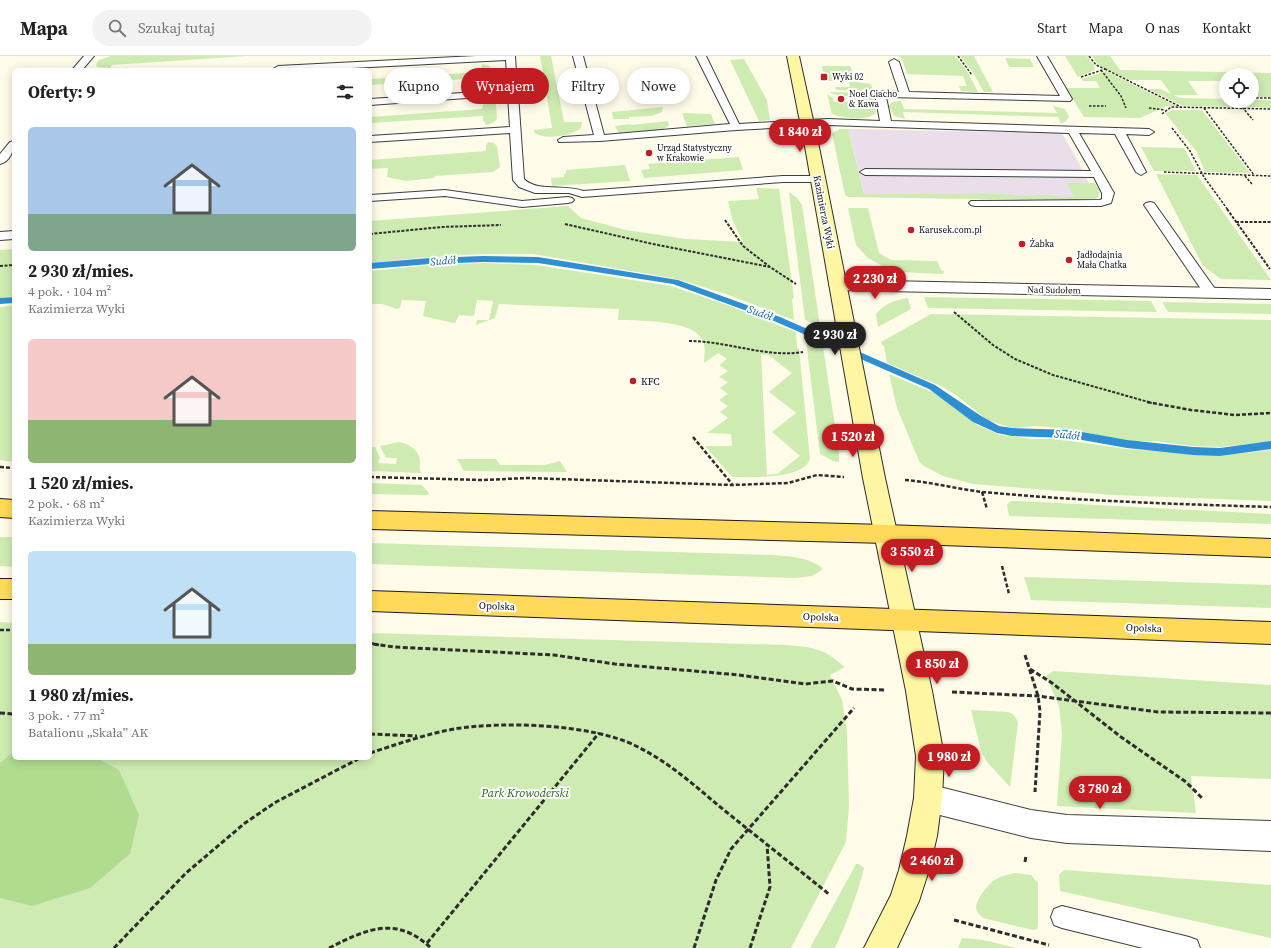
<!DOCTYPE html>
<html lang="pl">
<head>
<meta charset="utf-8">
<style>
  :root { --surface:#fff; --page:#f2f2f2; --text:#222; --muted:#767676; --line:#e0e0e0; --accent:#c11d22 }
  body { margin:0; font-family:"Source Serif 4",serif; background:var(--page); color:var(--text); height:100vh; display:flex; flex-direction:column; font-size:15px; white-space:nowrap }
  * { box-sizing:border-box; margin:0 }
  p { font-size:13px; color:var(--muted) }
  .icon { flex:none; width:22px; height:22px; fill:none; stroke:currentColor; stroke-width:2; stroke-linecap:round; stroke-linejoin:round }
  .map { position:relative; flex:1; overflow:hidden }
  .side { position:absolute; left:12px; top:12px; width:360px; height:692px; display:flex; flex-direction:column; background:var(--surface); border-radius:6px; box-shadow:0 2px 10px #0003 }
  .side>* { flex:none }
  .banner { position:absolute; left:384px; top:12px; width:380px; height:36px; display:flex; gap:8px }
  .controls { position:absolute; left:1219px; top:12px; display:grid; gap:8px }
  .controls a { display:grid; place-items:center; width:40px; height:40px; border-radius:50%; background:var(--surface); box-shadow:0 2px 10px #0003; font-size:20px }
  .price { position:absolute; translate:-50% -34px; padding:0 9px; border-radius:14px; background:var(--accent); color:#fff; font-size:13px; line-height:26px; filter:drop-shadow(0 1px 2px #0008) }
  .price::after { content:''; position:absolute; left:50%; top:24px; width:12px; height:9px; margin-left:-6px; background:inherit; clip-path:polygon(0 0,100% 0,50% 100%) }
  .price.current { background:#222; color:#fff }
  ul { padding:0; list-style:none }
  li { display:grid; align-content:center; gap:8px; height:212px; padding:0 16px }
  li span { display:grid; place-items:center; height:124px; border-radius:6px; color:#555 }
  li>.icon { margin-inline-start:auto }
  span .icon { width:72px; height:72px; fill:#fffc; stroke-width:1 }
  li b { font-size:17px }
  h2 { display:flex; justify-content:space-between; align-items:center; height:48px; padding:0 16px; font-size:17px }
  .chip { padding:0 14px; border-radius:18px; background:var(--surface); box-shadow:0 2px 10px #0003; font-size:14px; line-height:36px }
  .chip.current { background:var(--accent); color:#fff }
  header { display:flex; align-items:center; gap:24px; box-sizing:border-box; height:56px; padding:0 20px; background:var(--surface); border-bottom:1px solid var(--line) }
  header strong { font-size:19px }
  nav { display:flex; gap:22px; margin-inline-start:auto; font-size:14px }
  .search { width:280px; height:36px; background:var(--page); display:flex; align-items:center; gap:10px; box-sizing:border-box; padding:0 14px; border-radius:22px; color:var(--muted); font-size:15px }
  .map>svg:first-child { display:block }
  .industrial { fill:#eadeeb }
  .green { fill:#ceebb2; fill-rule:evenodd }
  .forest { fill:#b1dc90 }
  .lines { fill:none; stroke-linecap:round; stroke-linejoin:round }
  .stream { fill:#2f8fd3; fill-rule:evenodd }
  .lane-casing { stroke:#3e3e3e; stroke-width:2 }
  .street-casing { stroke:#3e3e3e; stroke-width:2 }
  .secondary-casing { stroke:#2d2d2d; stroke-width:2 }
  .primary-casing { stroke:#1c1c1c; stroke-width:2 }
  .path-far3 { stroke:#2d2d2d; stroke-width:1.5; stroke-dasharray:2.5 1.5; stroke-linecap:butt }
  .path-far2 { stroke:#2d2d2d; stroke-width:2; stroke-dasharray:3 1.5; stroke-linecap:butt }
  .path-far1 { stroke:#2d2d2d; stroke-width:2.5; stroke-dasharray:4 2; stroke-linecap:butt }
  .path { stroke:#2d2d2d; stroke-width:3; stroke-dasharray:5 2.5; stroke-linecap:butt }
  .lane { fill:#fff; fill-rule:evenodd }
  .street { fill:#fff; fill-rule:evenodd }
  .secondary { fill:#fff6a4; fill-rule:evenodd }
  .primary { fill:#ffd959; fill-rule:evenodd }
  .poi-dot { fill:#c11d22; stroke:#fff; stroke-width:1.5 }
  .labels { text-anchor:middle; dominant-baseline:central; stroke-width:4; stroke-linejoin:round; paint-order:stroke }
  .far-poi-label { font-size:9px; fill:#0b0b0b; stroke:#fff; text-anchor:start }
  .far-street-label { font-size:9px; fill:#0b0b0b; stroke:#fff }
  .street-label { font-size:10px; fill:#0b0b0b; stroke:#fff }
  .poi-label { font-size:10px; fill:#0b0b0b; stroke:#fff; text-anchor:start }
  .water-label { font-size:11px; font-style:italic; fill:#105fa1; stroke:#fff }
  .near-park-label { font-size:12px; font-style:italic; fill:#286519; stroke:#fff }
</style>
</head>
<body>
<header>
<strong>Mapa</strong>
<div class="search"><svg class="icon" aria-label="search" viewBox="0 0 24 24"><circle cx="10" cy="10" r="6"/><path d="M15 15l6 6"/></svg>Szukaj tutaj</div>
<nav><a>Start</a><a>Mapa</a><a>O nas</a><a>Kontakt</a></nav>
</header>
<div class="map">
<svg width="1271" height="892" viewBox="0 0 1271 892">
  <rect width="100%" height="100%" fill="#fffbe9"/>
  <!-- industrial -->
  <path class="industrial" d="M848,73L1062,77L1080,109L1096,142L865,141Z"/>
  <!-- green -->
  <path class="green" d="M111,0H246L112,9L110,12L97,11L96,8L99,4Z
    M540,0H551L564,66H582L581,72C571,80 544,85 534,76V74L552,72Z
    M899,0H955L967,15L978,36L961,35L959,30H967L963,20L907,18L902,3Z
    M960,0H974L993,36H984L972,15Z
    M1065,0H1087L1094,9L1095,14L1078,21Z
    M1092,0H1124H1110L1120,14L1271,17V41H1252V19H1226V25H1188L1198,39H1173L1180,42L1226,43V45H1234L1239,51L1183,50L1148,33H1160L1171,38L1161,24H1129L1098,9Z
    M1005,2L1030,3L1034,11H1009Z
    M744,3L767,44L770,64L759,65L730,4Z
    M482,8L490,10L492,26L485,30L482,22L370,29V23L481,16Z
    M822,10H850L857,26L871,28L873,35L836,34L835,31H850L848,25H827L825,16L823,15Z
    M1106,15L1176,50H1167L1140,62L1084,61L1066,32H1100L1096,25H1083L1082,23Z
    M829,36L873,37L876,57C865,66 844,62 832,58L827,38L833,42L834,46H853L851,40H838Z
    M1252,44H1271V52L1247,51L1242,45Z
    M484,45H494L496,47L497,63L493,67L486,69L483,64V60L370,67V61L482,53Z
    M901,45L904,53L1057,57L1053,50L1065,53L1069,61L1066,65L1061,68L1058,61L903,56L905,63L894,60L889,50L892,46Z
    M663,51L662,56L652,60L629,61V63H613L612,56Z
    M1173,54H1202L1250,117L1205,116L1197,96L1165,57Z
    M682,57L711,58L715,68L687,70Z
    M668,65L669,69C661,78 631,79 619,77L615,70L631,68V69Z
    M840,73H848L864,138H1004L1027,140L1051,139V140L1074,141L1067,127H1095L1099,134V139L1096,144L1092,145L848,141L845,139L832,77Z
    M488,86L494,87L497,90L500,111L493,116L435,120L434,122L406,125L387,121L388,112L370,113V104L486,95V90Z
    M1141,91L1184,92L1196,115H1154Z
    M739,101L743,114L644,122L641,114L650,113L648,108Z
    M625,109L630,125L552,130L551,122L564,121V118H566V114Z
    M1156,118L1197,119L1271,224L1221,223L1203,210Z
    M756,132L779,133L794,242L792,243L794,264L726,238L677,223L533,198H482L430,201L370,207V165L568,150L581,162L626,174L686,183L743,186L733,166L728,145L759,143Z
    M789,136L797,142L802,149L820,270L805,264Z
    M848,152H868L879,197L891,204L937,205L941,214L945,216L942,218L900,216L884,211L868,202L856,189Z
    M14,193V240L0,242V194Z
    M483,207L536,209L671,230L727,249L796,276L797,292L799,293L810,403C803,424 749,421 732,421L705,390H732L731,378L707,377L728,362L720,356L728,350L719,344L728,338L720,332L728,326L719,321L728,315L719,309L727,303L718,297L704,307C704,300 706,291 703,285C694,263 638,265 618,264L619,253L499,248L495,262L476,269L477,264H489L493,245L477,244L474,260L459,259L455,267H453L423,260L426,245L402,244L400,252L397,253L382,248H370V215L431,209ZM761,298L768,299L792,317L769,336L796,357L772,376L800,400L777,418L767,419Z
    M924,241L1151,245L1157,256L928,252Z
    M908,242L911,253L878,271L876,258C884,248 895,244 908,242Z
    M1162,246L1271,248V258L1168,256Z
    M14,249V406L0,404V251Z
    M931,258L1271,264V386L1220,391L1191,390L1155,385H1125L1071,373L1036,370L1015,372L1009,371L987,364L956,339L943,331L887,307L884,290L882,289L881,286Z
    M806,285L817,286L823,291L839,396V406L833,405L820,398Z
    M889,318L934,337L971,363L977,369L1000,379L1034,383H1057L1126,393L1220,400L1271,394V445L1113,439L973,428L943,420L924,410L919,405L897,352Z
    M399,386C409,388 418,393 420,404C420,408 419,412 421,417L370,415V392L375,391L380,402L378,407L396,408L397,402H386L380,390Z
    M457,403H496L500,409H545L560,405L567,416L464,415Z
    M370,427L422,429L429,437L428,439H425L370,438Z
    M1011,445H1018L1271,458V468L1009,460L1007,449Z
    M0,481H14V511L0,510Z
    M370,487L772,499C788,500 807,501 821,511L822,514L812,520L795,522L370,508Z
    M1024,521L1271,529V552L1031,544Z
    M0,566L14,567V702H370V577L785,589C813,591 823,592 845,611L830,619L842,644L847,675L849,750L846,786L791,892H0Z
    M1053,615L1271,629V723L1191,720L1196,757L1057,750L1062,677L1059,650L1046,620Z
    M971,654L1008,656C1014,658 1016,661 1018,667L1010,731L987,706L981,695Z
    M856,808H859L864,812C857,840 847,866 835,892H810Z
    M1064,814L1271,829V882L1060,835L1059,819Z
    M1016,817L1031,819L1038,827V870L1037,873L1033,874L983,862C980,859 976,856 976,851C978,840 990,825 1000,821C1005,819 1011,818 1016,817Z
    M962,882L983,884L1017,892H958Z"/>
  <!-- forest -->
  <path class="forest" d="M14,696V702H97L119,714L139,759L130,798L90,832L32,850L0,842V707Z"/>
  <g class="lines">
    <!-- stream -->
    <path class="stream" d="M483,200L538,201L678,224L780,261L935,329L981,360L999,370L1012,372L1071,374L1127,384L1193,391L1220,392L1271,385V393L1220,400L1193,399L1127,392L1071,382L1012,380L997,377L973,366L929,333L774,265L673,228L538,207L483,206L430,208L370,213V207L430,202Z
      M14,241V247L0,248V242Z"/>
    <!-- lane casing -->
    <g class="lane-casing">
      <path id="lane" d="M84,0H94L82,14H72Z
        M476,0H515L517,34L519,36L518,38L524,123C536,136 565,128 583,135L783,120H818L824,123L818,126H783L582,141L569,137H535L519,131L513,124L510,77L370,86V80L510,71L508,39L370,49V43L508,34L506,4L313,14L273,13L278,10Z
        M573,0H583L604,79L730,68L696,0H706L739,68L828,63L880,65L875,38L880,35L899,36L889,6L894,3L899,6L909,36L1060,40L1037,0H1047L1072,43L1070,45L886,41L891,65L1149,73L1154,76L1149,79L1126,78L1146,116L1141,119L1136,116L1115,78L1079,77L1114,137L1111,147L1101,150H975L971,149L969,147L971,145L1100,144L1102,143V137L1094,121L865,119L860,116L865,113L1091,115L1069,77L828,69L736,74L600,85L559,86L558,84L563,81L594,79Z
        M14,85C14,94 10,106 0,108V98L10,86Z
        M445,134L522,145L568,141L572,142L574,144L572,146L568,147L522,151L445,140L370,145V139Z
        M1150,146L1154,147L1215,233L1216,236L1215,239H1205L1144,149L1146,147Z
        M14,175V183L0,184V176Z
        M1062,850L1189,881L1197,884L1200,892H1143L1062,872L1054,869L1051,861L1054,853Z"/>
    </g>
    <!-- street casing -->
    <g class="street-casing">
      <path id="street" d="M838,224L1271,233V243L838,234L832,233L829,229L832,225Z
        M928,728L1031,754L1067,759L1271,765V795L1067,787L1031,782L928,756L918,752L914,742L918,732Z"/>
    </g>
    <!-- secondary casing -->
    <g class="secondary-casing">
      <path id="secondary" d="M787,0H799L820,96L885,422L932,635L944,700L942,742L937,780L929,814L919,845L897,892H864L891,839L899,814L907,780L914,742L916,700L906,635L863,422L806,96Z"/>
    </g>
    <!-- primary casing -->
    <g class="primary-casing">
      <path id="primary" d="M0,443L14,444V462L0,461Z
        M370,455L886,469L1271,483V501L886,487L370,473Z
        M0,523H14V543H0Z
        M370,535L1271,566V588L370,555Z"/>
    </g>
    <!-- path-far3 -->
    <path class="path-far3" d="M958,0L972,19
      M1105,13L1181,51
      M1101,14L1121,40L1126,52
      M1081,21L1105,13L1096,9L1089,0
      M1252,42H1271
      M1237,45L1253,64
      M1089,50H1106
      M1149,52L1165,54
      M1204,52L1254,119
      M1162,58L1171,51L1271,53
      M1172,72L1190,95L1204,121L1228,154
      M1164,116L1271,120
      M1245,120L1252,128"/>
    <!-- path-far2 -->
    <path class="path-far2" d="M1227,153L1270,213
      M725,164L743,190L770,211
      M1236,166H1271
      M565,168L653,188L770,211L796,228
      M370,178L442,171L501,169
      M0,210L14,209
      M954,256L993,289L1015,303L1053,319L1152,347
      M689,285C728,285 765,302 803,296"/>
    <!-- path-far1 -->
    <path class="path-far1" d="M1147,346L1191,354L1235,359L1271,357
      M693,381L732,428
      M0,411L14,412
      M370,421L482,424L528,422L732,429L788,427L817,419L844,421
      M905,424C931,426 957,433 983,436C1079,445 1175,448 1271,451
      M982,436L987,453
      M1002,510L1009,538
      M0,574H14
      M370,587L379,589"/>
    <!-- path -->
    <path class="path" d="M373,588L394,591L554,599L615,608L739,619L805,628L833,625L852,633L885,634
      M1025,599L1038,640L1040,655L1035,736
      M1030,613L1052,627L1121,681L1186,726L1203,743
      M952,636L1038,640L1158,656L1271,657
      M0,657L14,658
      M370,678L417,680
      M370,697C398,688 426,678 454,673C502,665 593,668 636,690C667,705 693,728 719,750C756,780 793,809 830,839
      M1025,806L1026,800
      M954,864L1049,889
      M427,887L599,677
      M114,892L186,817L245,767L276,746L360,702
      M329,892C367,873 396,859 431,892
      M694,892L716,824L731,793L854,652
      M750,892L770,831L767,788"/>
    <!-- lane -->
    <use href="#lane" class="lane"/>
    <!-- street -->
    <use href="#street" class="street"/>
    <!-- secondary -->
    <use href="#secondary" class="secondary"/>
    <!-- primary -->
    <use href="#primary" class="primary"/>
  </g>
  <!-- markers -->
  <g class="poi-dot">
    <rect x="820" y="17" width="8" height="8" rx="2"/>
    <circle cx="841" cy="43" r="4"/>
    <circle cx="649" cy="97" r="4"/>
    <circle cx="911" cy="174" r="4"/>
    <circle cx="1022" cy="188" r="4"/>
    <circle cx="1069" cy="204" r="4"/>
    <circle cx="633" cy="325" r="4"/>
  </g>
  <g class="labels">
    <!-- far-poi labels -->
    <g class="far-poi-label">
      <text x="832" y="21">Wyki 02</text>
      <text x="849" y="38">Noel Ciacho<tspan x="849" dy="10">&amp; Kawa</tspan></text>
      <text x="657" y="92">Urząd Statystyczny<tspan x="657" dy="10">w Krakowie</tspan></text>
      <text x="919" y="174">Karusek.com.pl</text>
      <text x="1030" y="188">Żabka</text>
      <text x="1077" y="199">Jadłodajnia<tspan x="1077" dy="10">Mała Chatka</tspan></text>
    </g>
    <!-- far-street labels -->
    <g class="far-street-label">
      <text transform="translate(1054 234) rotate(1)">Nad Sudołem</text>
    </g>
    <!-- street labels -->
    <g class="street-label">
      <text transform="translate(824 156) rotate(79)">Kazimierza Wyki</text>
      <text transform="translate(497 550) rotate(2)">Opolska</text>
      <text transform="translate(821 561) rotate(2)">Opolska</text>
      <text transform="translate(1144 572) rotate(2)">Opolska</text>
    </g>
    <!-- poi labels -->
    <g class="poi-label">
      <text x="641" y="325">KFC</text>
    </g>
    <!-- water labels -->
    <g class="water-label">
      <text transform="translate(443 205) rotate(-4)">Sudół</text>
      <text transform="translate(760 257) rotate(20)">Sudół</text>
      <text transform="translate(1067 379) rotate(6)">Sudół</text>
    </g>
    <!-- near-park labels -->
    <g class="near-park-label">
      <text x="525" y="737">Park Krowoderski</text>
    </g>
  </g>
</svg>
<div class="controls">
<a><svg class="icon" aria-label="locate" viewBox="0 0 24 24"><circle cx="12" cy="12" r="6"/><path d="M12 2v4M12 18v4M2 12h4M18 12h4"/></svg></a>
</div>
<b class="price" style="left:800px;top:97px">1 840 zł</b>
<b class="price" style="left:875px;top:244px">2 230 zł</b>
<b class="price current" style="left:835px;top:300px">2 930 zł</b>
<b class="price" style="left:853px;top:402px">1 520 zł</b>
<b class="price" style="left:912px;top:517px">3 550 zł</b>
<b class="price" style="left:937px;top:629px">1 850 zł</b>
<b class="price" style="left:949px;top:722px">1 980 zł</b>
<b class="price" style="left:1100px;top:754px">3 780 zł</b>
<b class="price" style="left:932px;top:826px">2 460 zł</b>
<div class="banner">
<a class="chip">Kupno</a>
<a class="chip current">Wynajem</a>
<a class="chip">Filtry</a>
<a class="chip">Nowe</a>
</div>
<section class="side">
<h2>Oferty: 9<svg class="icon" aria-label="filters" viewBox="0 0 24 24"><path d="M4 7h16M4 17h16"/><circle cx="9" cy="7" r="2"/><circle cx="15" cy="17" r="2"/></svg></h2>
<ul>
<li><span style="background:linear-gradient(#a9c7e8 70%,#7fa58c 0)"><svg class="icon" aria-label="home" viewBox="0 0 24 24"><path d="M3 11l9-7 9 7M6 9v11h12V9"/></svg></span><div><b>2 930 zł/mies.</b><p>4 pok. · 104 m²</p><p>Kazimierza Wyki</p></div></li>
<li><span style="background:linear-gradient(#f6c9c9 65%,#8fb573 0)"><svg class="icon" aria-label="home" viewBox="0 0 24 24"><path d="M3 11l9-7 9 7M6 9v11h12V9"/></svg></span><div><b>1 520 zł/mies.</b><p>2 pok. · 68 m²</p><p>Kazimierza Wyki</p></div></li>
<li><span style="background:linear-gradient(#bfe0f5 75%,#8fb573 0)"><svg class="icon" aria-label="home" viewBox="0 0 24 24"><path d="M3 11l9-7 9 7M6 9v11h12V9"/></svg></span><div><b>1 980 zł/mies.</b><p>3 pok. · 77 m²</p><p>Batalionu „Skała” AK</p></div></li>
</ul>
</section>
</div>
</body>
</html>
